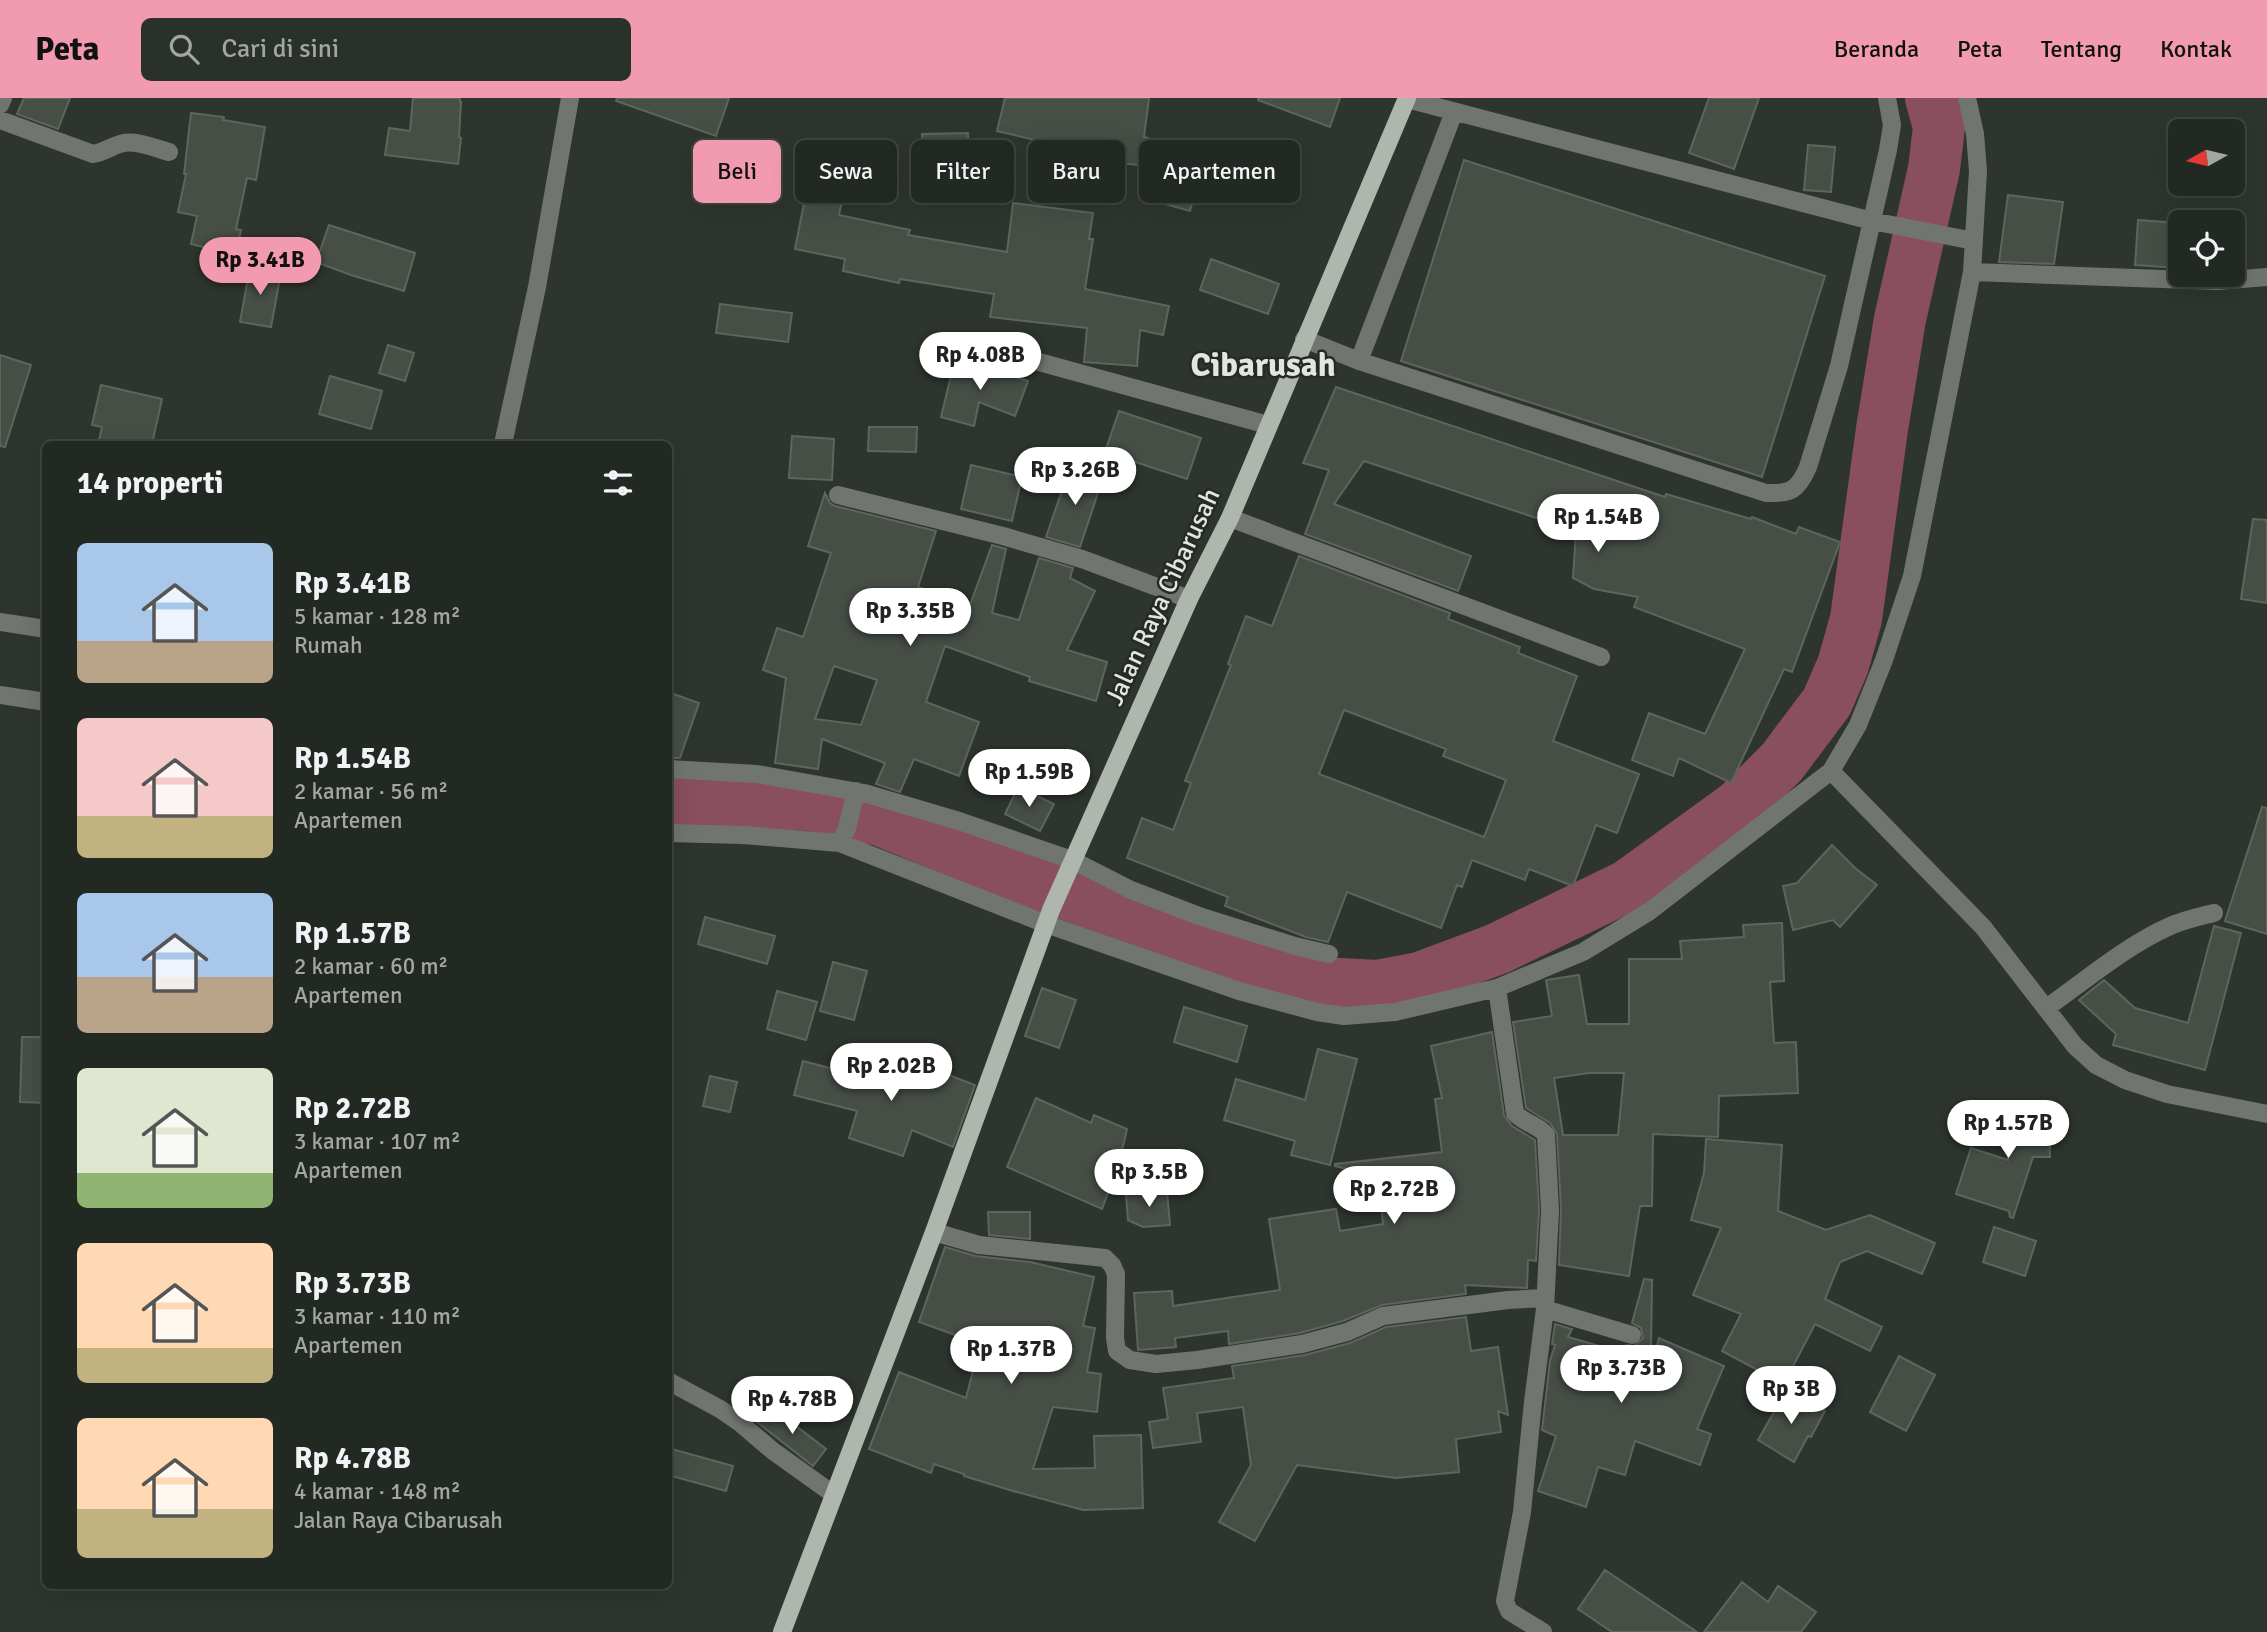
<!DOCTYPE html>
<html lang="id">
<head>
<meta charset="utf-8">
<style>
  :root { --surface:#222822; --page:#2a302a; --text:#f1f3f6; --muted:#a2a6a5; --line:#3f4440; --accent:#f19ab0 }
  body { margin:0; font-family:Signika,sans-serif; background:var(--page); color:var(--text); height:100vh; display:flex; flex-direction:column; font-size:26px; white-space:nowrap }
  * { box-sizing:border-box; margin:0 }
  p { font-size:23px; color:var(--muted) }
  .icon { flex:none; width:38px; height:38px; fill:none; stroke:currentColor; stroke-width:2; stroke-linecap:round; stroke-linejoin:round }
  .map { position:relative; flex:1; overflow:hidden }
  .details { position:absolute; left:42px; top:343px; width:630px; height:1148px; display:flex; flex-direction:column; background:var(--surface); border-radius:10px; box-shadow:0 7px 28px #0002,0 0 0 2px var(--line) }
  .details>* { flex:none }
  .guide { position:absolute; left:693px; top:42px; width:665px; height:63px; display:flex; gap:14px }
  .needle { width:46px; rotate:262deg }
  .tools { position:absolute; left:2168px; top:21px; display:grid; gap:14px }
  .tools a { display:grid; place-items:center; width:77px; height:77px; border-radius:10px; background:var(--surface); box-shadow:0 7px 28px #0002,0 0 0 2px var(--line); font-size:35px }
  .price { position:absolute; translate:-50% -60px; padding:0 16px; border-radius:24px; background:#fff; color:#222; font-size:23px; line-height:46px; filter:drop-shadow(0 2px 4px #0008) }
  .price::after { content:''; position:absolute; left:50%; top:42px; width:21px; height:16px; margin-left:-10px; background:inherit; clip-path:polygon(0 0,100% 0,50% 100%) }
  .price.current { background:var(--accent); color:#111 }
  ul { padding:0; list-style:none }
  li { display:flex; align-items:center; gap:21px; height:175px; padding:0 35px }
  li span { display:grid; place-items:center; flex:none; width:196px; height:140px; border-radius:10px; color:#555 }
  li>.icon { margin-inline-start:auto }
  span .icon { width:84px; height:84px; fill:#fffc; stroke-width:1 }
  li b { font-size:30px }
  h2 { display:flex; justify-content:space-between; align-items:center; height:84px; padding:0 35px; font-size:30px }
  .pill { padding:0 24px; border-radius:10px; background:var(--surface); box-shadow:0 7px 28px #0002,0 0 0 2px var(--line); font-size:24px; line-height:63px }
  .pill.current { background:var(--accent); color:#111 }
  header { display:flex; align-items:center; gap:42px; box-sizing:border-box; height:98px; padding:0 35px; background:var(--accent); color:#111 }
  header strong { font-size:33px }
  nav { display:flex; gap:38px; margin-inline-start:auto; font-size:24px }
  .search { width:490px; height:63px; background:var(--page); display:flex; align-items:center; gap:18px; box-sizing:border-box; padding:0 24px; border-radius:10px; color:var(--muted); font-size:26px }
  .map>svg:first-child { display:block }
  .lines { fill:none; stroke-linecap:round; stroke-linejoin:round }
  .river { stroke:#894f5f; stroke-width:52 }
  .building { fill:#464e46; stroke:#5d655c; stroke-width:2; fill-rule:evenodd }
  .minor { stroke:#717571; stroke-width:18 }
  .major { stroke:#aeb6ae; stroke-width:18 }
  .labels { text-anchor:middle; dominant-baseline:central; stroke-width:5; stroke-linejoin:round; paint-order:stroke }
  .street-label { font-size:26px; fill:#e2e6e2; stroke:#252b24 }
  .district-label { font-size:33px; font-weight:bold; fill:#e2e6e2; stroke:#252b24 }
</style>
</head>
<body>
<header>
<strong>Peta</strong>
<div class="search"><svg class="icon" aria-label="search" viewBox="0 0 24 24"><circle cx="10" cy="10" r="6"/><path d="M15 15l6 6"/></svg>Cari di sini</div>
<nav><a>Beranda</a><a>Peta</a><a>Tentang</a><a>Kontak</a></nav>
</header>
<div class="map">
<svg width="2267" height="1534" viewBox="0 0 2267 1534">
  <rect width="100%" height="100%" fill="#2e352e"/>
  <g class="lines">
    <!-- river -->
    <path class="river" d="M668,702L810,707L880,722L1018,779L1160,829L1260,872L1303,884L1377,888L1419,880L1497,851L1627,788L1739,707L1782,664L1827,604L1843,567L1856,521L1882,331L1900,221L1934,71L1939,29L1931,0"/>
  </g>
  <!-- building -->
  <path class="building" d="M24,0H70L58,31L17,16Z
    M413,0H460V4H461L459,39L461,40L458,66L385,57L389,30L410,33Z
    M617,0H729L716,38L616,3Z
    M1005,0H1149L1144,39L1206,57L1190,113L1162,105L1171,71L1087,61L1088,55L997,33Z
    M1258,0H1340L1330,29L1258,2Z
    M1709,0H1759L1734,71L1689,55Z
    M191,15L224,19L223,22L265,29L256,82L247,80L236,131L241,132L236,157L191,146L197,118L178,114L186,76H184Z
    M968,35L969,58L923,60L922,36Z
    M1808,47L1835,49L1831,94L1804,92Z
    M1464,62L1825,178L1762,379L1401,263Z
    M811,69L847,76L839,117L910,132L908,137L1007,154L1013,105L1093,115L1089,141H1093L1085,191L1169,208L1163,237L1140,232L1137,268L1084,264L1087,230L990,219L994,196L900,181L899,185L843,173L845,161L795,151Z
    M2008,97L2063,104L2054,166L1999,164Z
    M2138,122L2180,125V170L2135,167Z
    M329,127L415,155L404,193L351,177L316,164Z
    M1211,161L1279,186L1268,216L1200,192Z
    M250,169L281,175L271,229L240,224Z
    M720,206L792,215L788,244L716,235Z
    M388,247L414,255L405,283L379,275Z
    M0,257L31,267L5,349L0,348Z
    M955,261L1028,283L1015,318L979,304L974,328L941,319Z
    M330,278L382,293L371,331L319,316Z
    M101,287L162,301L152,346H98L102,329L92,327Z
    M1336,289L1665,399L1666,396L1751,421L1752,419L1796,436L1799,429L1840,444L1792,574L1784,571L1731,685L1679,660L1673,678L1632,662L1649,615L1705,636L1745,551L1634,509L1638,499L1594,491L1573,480L1576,433L1364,363L1334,406L1471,458L1458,493L1305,436L1329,372L1303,365Z
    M1119,313L1201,340L1187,381L1105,354Z
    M869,329H917L916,354L868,353Z
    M792,338L834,341L832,382L789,380Z
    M971,367L1022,379L1012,423L961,411Z
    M1070,369L1103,380L1080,449L1046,439Z
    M825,395L830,405L835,408L936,433L918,489L970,507L992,447L1006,451L992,515L1019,522L1039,460L1073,470L1070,480L1095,493L1067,552L1107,564L1096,603L1029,583L1030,579L945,548L926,604L979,624L959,678L914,661L900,694L876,686L885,665L822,641L818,671L775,665L786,580L763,572L777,530L803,539L831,455L808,448ZM834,568L877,582L861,627L815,621Z
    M2253,421L2267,422V505L2241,501Z
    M1299,458L1450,515L1448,521L1520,549L1518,555L1577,578L1553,643L1639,676L1617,735L1596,727L1573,788L1529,771L1525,782L1472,762L1462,789L1457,787L1441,830L1347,794L1328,844L1306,839L1225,808L1228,799L1127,760L1142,720L1173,732L1191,685L1185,683L1231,567L1228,566L1246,518L1272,528ZM1344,612L1446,651L1443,658L1506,682L1484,739L1319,676Z
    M668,594L699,605L680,660H668Z
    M1018,689L1054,706L1040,733L1005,716Z
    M2262,709L2267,710V836L2225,823Z
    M1832,747L1855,770L1877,787L1840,829L1833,822L1793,832L1783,788L1797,785Z
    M705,819L775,838L767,866L698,846Z
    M1782,825L1784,883L1770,884L1774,945L1796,944L1798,995L1719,998L1718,1039L1653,1036L1652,1108H1640L1629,1178L1559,1167L1561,1111L1557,1036L1550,1025L1526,1010L1513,924L1552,918L1546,882L1579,877L1587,926H1629V861H1682L1680,843L1744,839L1743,827ZM1589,975H1624L1618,1037H1563L1554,980Z
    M2214,828L2241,835L2205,972L2113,947L2116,936L2079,902L2104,882L2135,910L2188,925Z
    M833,864L867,873L854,922L820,913Z
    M1042,890L1076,902L1059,950L1025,938Z
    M777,893L817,904L806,942L767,931Z
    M1184,909L1247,928L1237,964L1174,944Z
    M1492,934L1504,1017L1512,1028L1535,1042L1539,1112L1536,1163L1528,1162L1527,1190L1465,1187L1466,1196L1382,1207L1343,1223L1300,1235L1229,1246L1228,1233L1175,1240L1176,1249L1138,1252L1134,1195L1172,1193L1173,1208L1280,1192L1269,1121L1336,1111L1340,1133L1383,1126L1381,1105L1442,1096L1335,1068V1066L1442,1054L1435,1001L1442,1000L1431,948Z
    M22,939H46V1005L20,1004Z
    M1318,951L1357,961L1330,1067L1291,1057L1295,1043L1224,1022L1236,981L1305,1002Z
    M874,961L942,983L944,975L975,987L953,1049L912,1032L903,1058L849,1040L857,1013L794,997L803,963L868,980Z
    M710,978L737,984L730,1014L703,1008Z
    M1036,1000L1091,1025L1094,1017L1127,1031L1119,1065L1102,1111L1007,1069Z
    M2049,1008L2050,1059H2033L2013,1120L2010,1119L2009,1113L1956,1096L1971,1050L2008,1062L2007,1009Z
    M1706,1041L1782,1047L1778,1113L1826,1132L1870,1117L1935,1145L1922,1176L1867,1153L1840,1164L1825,1201L1882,1229L1870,1253L1815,1226L1784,1286L1722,1253L1741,1216L1693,1197L1721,1130L1691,1122L1704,1075Z
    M1167,1093L1170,1127L1143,1129L1128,1122L1126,1096Z
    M988,1114H1030V1141L989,1137Z
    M1994,1129L2036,1143L2025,1178L1983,1164Z
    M945,1149L976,1158L1030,1164L1094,1179L1083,1228L1095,1230L1087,1274L1101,1276L1097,1314L1053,1309L1033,1371L1095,1370L1094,1338L1141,1337L1143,1410L1083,1412L1013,1393L964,1378V1376L934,1366L931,1375L869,1351L899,1274L966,1300L980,1246L919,1224Z
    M1644,1181L1652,1182L1651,1251H1656L1659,1240L1724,1268L1697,1331L1711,1336L1700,1367L1635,1343L1625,1377L1598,1369L1586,1409L1538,1393L1556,1338L1542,1332L1550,1263L1555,1247L1552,1246L1555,1226L1572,1231L1568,1239L1624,1255L1626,1247L1635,1248L1643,1240L1641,1230L1632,1225Z
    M1466,1219L1471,1253L1498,1249L1508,1317L1498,1313L1501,1334L1456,1341L1459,1374L1396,1380L1297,1367L1255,1443L1219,1424L1251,1367L1243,1309L1197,1315L1201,1344L1153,1350L1149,1324L1168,1321L1163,1290L1234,1280L1232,1268L1305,1257L1350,1245L1386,1229Z
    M1899,1258L1935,1277L1906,1333L1870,1314Z
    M1786,1293L1825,1313L1811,1339L1808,1338L1794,1364L1758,1342Z
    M770,1308L826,1351L813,1368L757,1324Z
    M668,1350L733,1368L726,1393L668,1377Z
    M1605,1472L1697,1534H1612L1578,1511Z
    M1742,1484L1768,1504L1778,1488L1816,1514L1801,1534H1704Z"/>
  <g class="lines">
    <!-- minor -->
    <path class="minor" d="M1407,1L1872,123L1974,143
      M0,7L3,0
      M0,22L93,56C104,54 110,49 120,46C134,41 155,50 169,54
      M1972,174L2217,183L2267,179
      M1304,241L1359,263L1766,395C1791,396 1798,392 1808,369L1839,268L1888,52L1892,27L1887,0
      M974,246L1268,327
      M1359,263L1454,14
      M503,346L537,189L570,0
      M838,397L1003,438L1082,461L1189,501
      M1230,420L1601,559
      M0,524L46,531
      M0,597L46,604
      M668,671L757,676L864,695L959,723L1072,762L1131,792L1199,818L1295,848L1329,856
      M1831,673L1983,829L2075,948L2096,967L2125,982L2167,996L2267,1016
      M668,735L743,737L840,745L1046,826L1239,893L1317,914L1344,918L1395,914L1497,890L1583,854L1650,813L1831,673L1858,627L1884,562L1912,478L1972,174L1978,73L1975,36L1967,0
      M840,745L847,730L856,693
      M1497,890L1515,1015C1523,1025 1539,1027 1546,1037L1550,1112L1545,1211L1533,1304L1522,1414L1505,1503L1509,1513L1543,1534
      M2046,910C2085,883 2124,849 2168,829C2183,822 2198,819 2214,815
      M934,1134L979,1147L1105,1160L1112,1167L1116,1176L1115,1240L1117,1253L1130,1262L1156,1266L1197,1262L1302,1246L1347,1234L1383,1218L1508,1202L1544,1200
      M1545,1211L1632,1237
      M668,1283L720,1311L739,1324L773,1353L833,1396"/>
    <!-- major -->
    <path class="major" d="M782,1534L934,1134L1051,812L1189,501L1230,420L1407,0"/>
  </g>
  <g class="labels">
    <!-- street labels -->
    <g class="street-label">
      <text transform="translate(1163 499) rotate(-65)">Jalan Raya Cibarusah</text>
    </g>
    <!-- district labels -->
    <g class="district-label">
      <text x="1263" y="267">Cibarusah</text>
    </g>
  </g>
</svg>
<div class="tools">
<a><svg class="needle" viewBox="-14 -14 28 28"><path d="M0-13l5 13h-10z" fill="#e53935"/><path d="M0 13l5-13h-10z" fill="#a2a6a5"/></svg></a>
<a><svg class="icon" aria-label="locate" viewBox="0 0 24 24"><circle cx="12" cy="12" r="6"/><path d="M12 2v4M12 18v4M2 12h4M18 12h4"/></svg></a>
</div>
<b class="price current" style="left:260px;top:199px">Rp 3.41B</b>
<b class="price" style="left:980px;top:294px">Rp 4.08B</b>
<b class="price" style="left:1075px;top:409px">Rp 3.26B</b>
<b class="price" style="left:1598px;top:456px">Rp 1.54B</b>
<b class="price" style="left:910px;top:550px">Rp 3.35B</b>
<b class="price" style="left:1029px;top:711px">Rp 1.59B</b>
<b class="price" style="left:891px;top:1005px">Rp 2.02B</b>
<b class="price" style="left:2008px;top:1062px">Rp 1.57B</b>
<b class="price" style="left:1149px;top:1111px">Rp 3.5B</b>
<b class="price" style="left:1394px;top:1128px">Rp 2.72B</b>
<b class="price" style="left:1011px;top:1288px">Rp 1.37B</b>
<b class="price" style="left:1621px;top:1307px">Rp 3.73B</b>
<b class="price" style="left:1791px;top:1328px">Rp 3B</b>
<b class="price" style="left:792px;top:1338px">Rp 4.78B</b>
<div class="guide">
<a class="pill current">Beli</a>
<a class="pill">Sewa</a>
<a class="pill">Filter</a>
<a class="pill">Baru</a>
<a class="pill">Apartemen</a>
</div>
<section class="details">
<h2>14 properti<svg class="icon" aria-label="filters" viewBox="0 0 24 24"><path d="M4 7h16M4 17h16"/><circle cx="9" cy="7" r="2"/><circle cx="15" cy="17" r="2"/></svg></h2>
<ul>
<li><span style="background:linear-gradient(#a9c7e8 70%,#b9a48a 0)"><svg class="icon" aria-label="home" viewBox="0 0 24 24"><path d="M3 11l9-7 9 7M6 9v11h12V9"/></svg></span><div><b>Rp 3.41B</b><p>5 kamar · 128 m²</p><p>Rumah</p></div></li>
<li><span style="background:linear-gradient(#f6c9c9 70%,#c2b280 0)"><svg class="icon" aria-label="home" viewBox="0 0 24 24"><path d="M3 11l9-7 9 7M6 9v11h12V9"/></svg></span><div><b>Rp 1.54B</b><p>2 kamar · 56 m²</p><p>Apartemen</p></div></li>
<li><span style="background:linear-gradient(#a9c7e8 60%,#b9a48a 0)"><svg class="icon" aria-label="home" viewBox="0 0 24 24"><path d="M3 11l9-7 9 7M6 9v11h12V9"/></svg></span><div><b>Rp 1.57B</b><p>2 kamar · 60 m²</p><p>Apartemen</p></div></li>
<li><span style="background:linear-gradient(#dfe7d0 75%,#8fb573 0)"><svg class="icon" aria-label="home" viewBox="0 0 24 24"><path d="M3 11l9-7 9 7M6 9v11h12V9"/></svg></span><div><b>Rp 2.72B</b><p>3 kamar · 107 m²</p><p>Apartemen</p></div></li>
<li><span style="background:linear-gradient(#ffd9b3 75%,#c2b280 0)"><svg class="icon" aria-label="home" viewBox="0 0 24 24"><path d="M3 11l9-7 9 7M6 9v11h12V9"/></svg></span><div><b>Rp 3.73B</b><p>3 kamar · 110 m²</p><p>Apartemen</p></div></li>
<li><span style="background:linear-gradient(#ffd9b3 65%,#c2b280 0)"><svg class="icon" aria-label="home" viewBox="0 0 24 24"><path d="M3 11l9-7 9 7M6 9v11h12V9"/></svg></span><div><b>Rp 4.78B</b><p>4 kamar · 148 m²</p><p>Jalan Raya Cibarusah</p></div></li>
</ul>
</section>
</div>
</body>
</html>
